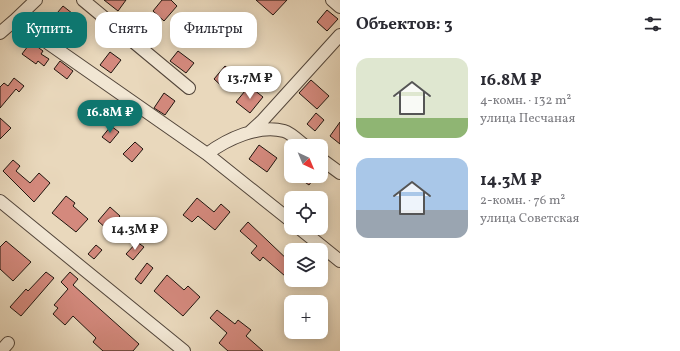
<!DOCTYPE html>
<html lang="ru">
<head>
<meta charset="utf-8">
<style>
  :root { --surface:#fff; --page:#f7f7f7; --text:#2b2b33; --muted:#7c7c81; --accent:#0f766e }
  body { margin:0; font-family:Vollkorn,serif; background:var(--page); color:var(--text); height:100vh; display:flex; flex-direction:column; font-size:15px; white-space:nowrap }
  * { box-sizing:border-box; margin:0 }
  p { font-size:13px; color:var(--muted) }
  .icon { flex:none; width:22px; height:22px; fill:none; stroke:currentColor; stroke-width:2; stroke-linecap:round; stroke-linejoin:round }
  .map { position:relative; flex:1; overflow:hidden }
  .panel { display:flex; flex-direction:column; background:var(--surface); width:340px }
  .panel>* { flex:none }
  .banner { position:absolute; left:12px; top:12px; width:268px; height:36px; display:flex; gap:8px }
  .needle { width:26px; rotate:136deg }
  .tools { position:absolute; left:284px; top:139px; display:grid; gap:8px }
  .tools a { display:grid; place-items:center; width:44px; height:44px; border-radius:8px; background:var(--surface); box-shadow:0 2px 10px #0003; font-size:20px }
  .price { position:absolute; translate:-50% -34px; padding:0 9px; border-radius:14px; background:#fff; color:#222; font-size:13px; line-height:26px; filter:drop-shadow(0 1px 2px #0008) }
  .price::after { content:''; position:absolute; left:50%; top:24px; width:12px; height:9px; margin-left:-6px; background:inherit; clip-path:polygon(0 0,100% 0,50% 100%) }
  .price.active { background:var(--accent); color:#fff }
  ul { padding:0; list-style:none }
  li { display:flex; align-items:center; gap:12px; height:100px; padding:0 16px }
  li span { display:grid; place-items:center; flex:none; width:112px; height:80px; border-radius:12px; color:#555 }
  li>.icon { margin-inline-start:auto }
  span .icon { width:48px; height:48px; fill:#fffc; stroke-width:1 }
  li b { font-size:17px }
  h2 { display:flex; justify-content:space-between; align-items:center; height:48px; padding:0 16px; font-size:17px }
  .tag { padding:0 14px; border-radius:12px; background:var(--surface); box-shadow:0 2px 10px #0003; font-size:14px; line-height:36px }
  .tag.active { background:var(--accent); color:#fff }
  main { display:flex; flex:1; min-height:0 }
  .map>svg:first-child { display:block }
  .building { fill:#d4897d; stroke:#1f140e }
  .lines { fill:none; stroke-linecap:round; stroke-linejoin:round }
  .minor-casing { stroke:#52453a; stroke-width:14 }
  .minor { stroke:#f1e6d3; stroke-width:12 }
</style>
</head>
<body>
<main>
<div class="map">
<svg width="340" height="351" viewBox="0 0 340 351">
  <rect width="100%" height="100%" fill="#e9d8bc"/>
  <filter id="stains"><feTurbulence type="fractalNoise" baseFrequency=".005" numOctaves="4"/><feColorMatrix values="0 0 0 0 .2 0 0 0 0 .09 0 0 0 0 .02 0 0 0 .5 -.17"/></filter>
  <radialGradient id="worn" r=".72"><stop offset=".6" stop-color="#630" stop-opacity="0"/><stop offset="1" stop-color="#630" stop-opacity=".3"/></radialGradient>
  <!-- building -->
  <path class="building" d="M104,0H126L118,11Z
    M162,0H171L177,6L164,21L153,11Z
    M256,0H287L273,15Z
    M63,6L82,21L72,34L52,19Z
    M327,10L338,19L327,31L317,22Z
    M31,42L43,51L41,54L49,59L44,66L38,61L36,64L22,54Z
    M178,51L194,63L186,73L170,61Z
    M110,52L121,60L111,73L100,65Z
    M60,61L73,71L67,79L54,69Z
    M225,66L237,76L226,90L214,79Z
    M14,78L24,86L19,92L16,89L0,108V87L4,83L8,86Z
    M311,80L329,96L317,109L299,93Z
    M249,86L263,97L250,113L236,102Z
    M164,93L175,101L165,115L154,108Z
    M316,113L324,120L315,131L307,124Z
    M0,118L11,128L0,139Z
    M340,122V144L330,136Z
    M111,126L119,132L110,143L102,137Z
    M135,142L143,149L132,162L123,154Z
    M259,145L277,158L267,172L249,159Z
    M13,160L20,166L16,171L30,183L39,173L50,183L34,202L3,171Z
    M296,176H316L309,185Z
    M66,196L75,203L73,206L88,219L76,232L52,213Z
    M197,198L214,212L221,204L230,212L215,230L198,216L192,222L183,215Z
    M110,207L120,216L108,230L98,221Z
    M248,222L291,263V270L285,276L263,257L260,261L251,253L257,246L240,231Z
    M6,241L31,262L13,281L0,269V247Z
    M137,242L144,247L133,260L126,254Z
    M96,245L102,250L94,259L88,254Z
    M147,263L153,268L141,284L135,279Z
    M46,272L54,278L21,316L10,307L26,289L28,291Z
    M70,272L78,279L73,285L139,344L133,351H103L93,342L96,338L73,316L65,325L53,314L58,308L54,305L68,289L61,282Z
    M167,275L184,290L188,286L200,297L183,316L154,291Z
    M217,310L235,324L238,320L251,330L246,336L263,351H228L219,343L227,333L210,318Z"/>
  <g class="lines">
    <!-- minor casing -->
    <g class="minor-casing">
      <path id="minor" d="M83,0L189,88
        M332,0L340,7
        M15,20L36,0
        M0,33L15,20L207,154C227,139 259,124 284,131C291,133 299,141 305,146
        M250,132L262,121L340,35
        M207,154L291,221
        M321,159L340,173
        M0,201L184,351
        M299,228L340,261
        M1,351L8,343"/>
    </g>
    <!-- minor -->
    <use href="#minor" class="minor"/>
  </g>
  <rect width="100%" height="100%" filter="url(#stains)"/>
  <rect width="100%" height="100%" fill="url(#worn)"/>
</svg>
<div class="tools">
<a><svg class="needle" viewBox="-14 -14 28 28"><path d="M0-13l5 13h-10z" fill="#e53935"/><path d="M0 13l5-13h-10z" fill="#7c7c81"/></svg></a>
<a><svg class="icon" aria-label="locate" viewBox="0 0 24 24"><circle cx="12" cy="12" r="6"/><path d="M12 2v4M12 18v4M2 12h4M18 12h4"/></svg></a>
<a><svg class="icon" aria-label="layers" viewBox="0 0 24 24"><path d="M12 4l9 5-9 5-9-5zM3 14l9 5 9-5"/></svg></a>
<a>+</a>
</div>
<b class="price" style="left:250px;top:100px">13.7M ₽</b>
<b class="price active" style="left:110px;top:134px">16.8M ₽</b>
<b class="price" style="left:135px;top:251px">14.3M ₽</b>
<div class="banner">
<a class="tag active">Купить</a>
<a class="tag">Снять</a>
<a class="tag">Фильтры</a>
</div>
</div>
<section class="panel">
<h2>Объектов: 3<svg class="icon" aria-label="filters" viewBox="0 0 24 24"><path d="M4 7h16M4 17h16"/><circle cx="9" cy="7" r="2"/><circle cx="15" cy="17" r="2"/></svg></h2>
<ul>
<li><span style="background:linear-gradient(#dfe7d0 75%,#8fb573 0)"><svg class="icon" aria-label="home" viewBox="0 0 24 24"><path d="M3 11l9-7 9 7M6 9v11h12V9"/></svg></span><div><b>16.8M ₽</b><p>4-комн. · 132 m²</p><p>улица Песчаная</p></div></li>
<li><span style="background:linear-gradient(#a9c7e8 65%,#9aa5b1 0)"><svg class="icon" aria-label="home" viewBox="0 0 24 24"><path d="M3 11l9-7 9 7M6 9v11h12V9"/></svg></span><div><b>14.3M ₽</b><p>2-комн. · 76 m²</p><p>улица Советская</p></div></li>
</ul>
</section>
</main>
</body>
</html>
